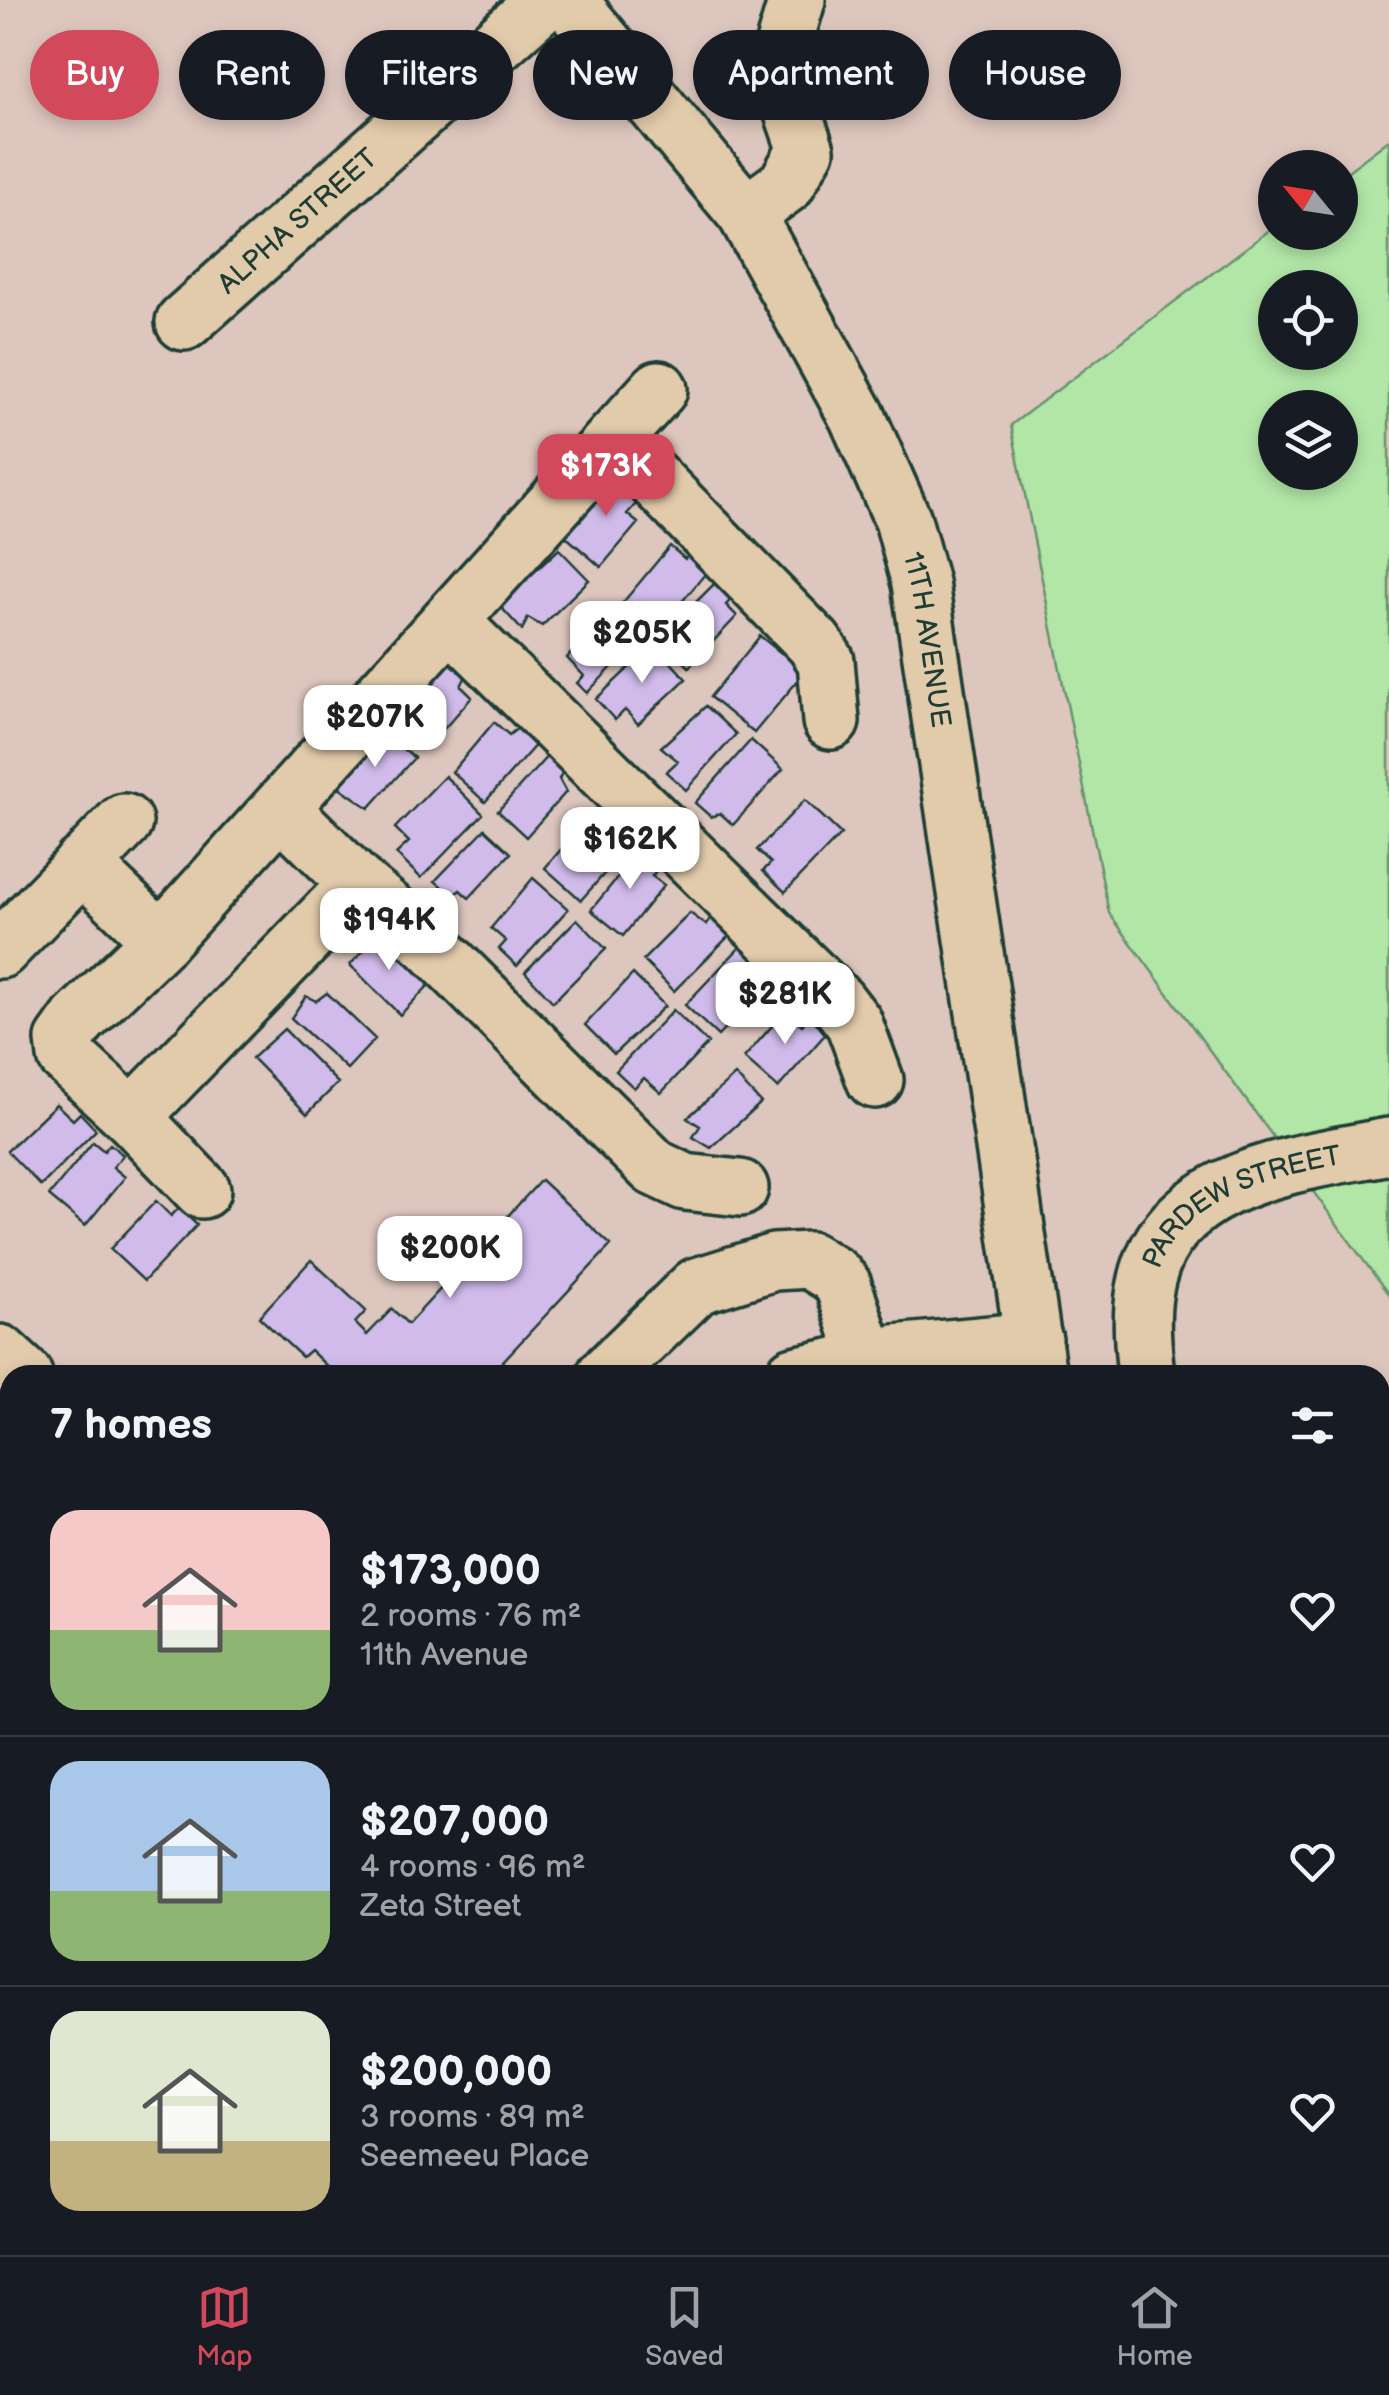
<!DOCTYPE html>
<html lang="en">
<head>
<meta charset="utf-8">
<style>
  :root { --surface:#171b24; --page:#20242c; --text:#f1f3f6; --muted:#9ea1a6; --line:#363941; --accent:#d1495b }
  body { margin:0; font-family:"Balsamiq Sans",sans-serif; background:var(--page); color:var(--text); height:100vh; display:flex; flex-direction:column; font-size:38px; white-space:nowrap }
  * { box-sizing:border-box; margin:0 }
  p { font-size:32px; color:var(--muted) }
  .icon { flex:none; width:55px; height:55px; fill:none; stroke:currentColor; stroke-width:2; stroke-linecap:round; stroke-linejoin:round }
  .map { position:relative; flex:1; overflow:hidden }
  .sheet { position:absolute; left:0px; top:1365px; width:1390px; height:890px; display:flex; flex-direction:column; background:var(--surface); border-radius:30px 30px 0 0; box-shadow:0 5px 15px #0003 }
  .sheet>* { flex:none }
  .guide { position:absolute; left:30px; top:30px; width:1330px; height:90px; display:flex; gap:20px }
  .needle { width:65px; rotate:300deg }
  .controls { position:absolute; left:1258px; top:150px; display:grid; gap:20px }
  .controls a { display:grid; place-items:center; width:100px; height:100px; border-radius:50%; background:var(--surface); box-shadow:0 5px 15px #0003; font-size:50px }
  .price { position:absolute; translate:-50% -85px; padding:0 22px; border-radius:20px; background:#fff; color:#222; font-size:32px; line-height:65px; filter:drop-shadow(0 2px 5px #0008) }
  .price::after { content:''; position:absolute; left:50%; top:60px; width:30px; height:22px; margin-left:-15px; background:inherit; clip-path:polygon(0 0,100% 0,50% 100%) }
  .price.selected { background:var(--accent); color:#fff }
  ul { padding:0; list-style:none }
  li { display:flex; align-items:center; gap:30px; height:250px; padding:0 50px }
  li+li { border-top:2px solid var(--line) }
  li span { display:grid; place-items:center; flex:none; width:280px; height:200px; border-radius:30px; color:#555 }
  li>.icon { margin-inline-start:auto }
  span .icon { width:120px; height:120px; fill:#fffc; stroke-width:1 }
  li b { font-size:42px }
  h2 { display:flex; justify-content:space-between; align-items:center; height:120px; padding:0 50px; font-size:42px }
  .chip { padding:0 35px; border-radius:45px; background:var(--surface); box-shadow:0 5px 15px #0003; font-size:35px; line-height:90px }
  .chip.selected { background:var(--accent); color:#fff }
  .tab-bar { display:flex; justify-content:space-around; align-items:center; height:140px; border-top:2px solid var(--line); background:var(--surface); font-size:28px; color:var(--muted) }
  .tab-bar a { display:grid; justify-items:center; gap:5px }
  .tab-bar .selected { color:var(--accent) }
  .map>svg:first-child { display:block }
  .green { fill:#b2e6a7; stroke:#68926e; stroke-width:2.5; fill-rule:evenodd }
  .building { fill:#d1bbeb; stroke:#1f3d34; stroke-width:2.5 }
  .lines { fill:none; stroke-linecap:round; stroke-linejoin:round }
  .minor-casing { stroke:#1f3d34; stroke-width:62 }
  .minor { stroke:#e2cbab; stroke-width:55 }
  .labels { text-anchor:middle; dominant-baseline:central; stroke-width:8; stroke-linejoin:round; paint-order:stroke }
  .street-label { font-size:28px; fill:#1f3d34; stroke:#e2cbab }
</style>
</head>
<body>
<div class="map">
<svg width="1389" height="2255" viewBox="0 0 1389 2255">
  <rect width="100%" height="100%" fill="#ddc6be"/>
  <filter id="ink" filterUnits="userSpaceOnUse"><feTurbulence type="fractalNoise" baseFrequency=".01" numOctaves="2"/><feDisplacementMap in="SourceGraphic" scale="20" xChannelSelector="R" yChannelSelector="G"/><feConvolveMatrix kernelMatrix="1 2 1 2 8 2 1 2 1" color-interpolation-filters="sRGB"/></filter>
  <g filter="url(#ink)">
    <!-- green -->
    <path class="green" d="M1389,140V1295L1109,913L1011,425L1275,226V232H1340V177ZM1275,288H1340V352H1275ZM1275,408H1340V472H1275Z"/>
    <!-- building -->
    <path class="building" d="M623,464L641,498L627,514L638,523L601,567L564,535Z
      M670,546L685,559L691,552L706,573L654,635L620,606Z
      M559,549L589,580L542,626L528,618L522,630L499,605Z
      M722,576L738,592L726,605L737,616L689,667L660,638Z
      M608,609L640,638L587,693L577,683L584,676L567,658Z
      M760,636L781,653L786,646L810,666L754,733L710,697Z
      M654,644L686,679L638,724L625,710L615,720L596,699Z
      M449,656L467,674L461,686L472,697L427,748L390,718Z
      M706,706L736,734L686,790L666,772L678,761L661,747Z
      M494,722L509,735L518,728L538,742L485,802L452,772Z
      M381,731L414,758L369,808L335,784Z
      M751,740L783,769L733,825L720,813L711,817L695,803Z
      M550,753L565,767L559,779L566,792L526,837L498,811Z
      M445,776L483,814L421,878L396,854L409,842L395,828Z
      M805,800L841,834L785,892L763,871L771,863L757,850Z
      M589,817L606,831L614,822L634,840L581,900L545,868Z
      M485,829L511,853L469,898L460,890L453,896L435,881Z
      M643,846L663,862L652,876L664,885L623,936L591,910Z
      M533,878L568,909L517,966L499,949L506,941L491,928Z
      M690,913L706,925L713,914L731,934L674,991L643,960Z
      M577,919L606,949L553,1002L525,972Z
      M381,934L430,984L400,1015L350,965L366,948L360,942Z
      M741,946L762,966L754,973L767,984L718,1036L685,1005Z
      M633,974L665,1006L614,1054L585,1025Z
      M327,993L375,1039L347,1069L291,1018L306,996L316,1001Z
      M673,1010L708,1043L661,1093L644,1078L634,1088L616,1071Z
      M785,1011L802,1025L811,1015L828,1031L778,1088L744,1058Z
      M284,1029L338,1083L307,1114L252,1058Z
      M735,1075L761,1103L711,1148L693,1137L700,1126L687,1118Z
      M56,1104L73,1120L80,1113L96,1130L41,1186L7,1151Z
      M93,1142L104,1151L110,1144L123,1155L113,1167L125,1177L85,1226L49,1196Z
      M541,1180L611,1245L490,1375H336L310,1350L302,1357L259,1317L311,1260L366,1311L355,1323L367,1335L392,1309L408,1324Z
      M156,1201L171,1216L179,1208L197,1225L144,1281L110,1249Z"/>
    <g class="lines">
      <!-- minor casing -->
      <g class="minor-casing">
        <g id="minor">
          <path id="s1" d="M568,0L746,214L857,416L903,520L920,583L1038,1375"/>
          <path d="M746,214L786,185L806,150L777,67L797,0"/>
          <path id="s2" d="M184,322L546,0"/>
          <path d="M614,439L814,643L826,661L831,721"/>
          <path d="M450,621L837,1001L854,1023L875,1080"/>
          <path d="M281,808L358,884L428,942L655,1168L685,1182L740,1188"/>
          <path d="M82,864L161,940"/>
          <path d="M358,884L132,1117L66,1056L64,1040L79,1019L161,940L659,389"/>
          <path d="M0,950L124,822"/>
          <path d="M132,1117L202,1190"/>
          <path d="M0,1353L24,1375"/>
          <path d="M605,1375L697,1286L774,1262L809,1260L834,1275L843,1285L867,1358"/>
          <path d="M794,1375L894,1353L1034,1340"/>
          <path id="s3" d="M1146,1375C1143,1347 1140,1318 1145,1289C1165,1175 1298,1164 1389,1146"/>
          <path d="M1380,1971L1389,1980"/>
          <path d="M1380,2077L1389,2071"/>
          <path d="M919,2245L928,2255"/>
          <path d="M1254,2245L1256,2255"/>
          <path d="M0,2249L16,2255"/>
          <path d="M642,2255L650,2245"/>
        </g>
      </g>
      <!-- minor -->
      <use href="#minor" class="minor"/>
    </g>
  </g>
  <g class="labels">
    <!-- street labels -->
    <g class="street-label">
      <text stroke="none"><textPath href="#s2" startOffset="152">ALPHA STREET</textPath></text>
      <text stroke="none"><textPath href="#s1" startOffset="745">11TH AVENUE</textPath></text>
      <text stroke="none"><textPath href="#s3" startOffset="225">PARDEW STREET</textPath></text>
    </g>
  </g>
</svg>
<div class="controls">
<a><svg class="needle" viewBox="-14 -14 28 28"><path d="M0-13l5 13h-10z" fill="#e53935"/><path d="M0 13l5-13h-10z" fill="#9ea1a6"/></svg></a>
<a><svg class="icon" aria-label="locate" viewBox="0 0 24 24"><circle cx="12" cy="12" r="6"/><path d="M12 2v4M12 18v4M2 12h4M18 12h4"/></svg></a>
<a><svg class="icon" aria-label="layers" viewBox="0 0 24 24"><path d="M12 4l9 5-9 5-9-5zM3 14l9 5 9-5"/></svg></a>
</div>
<b class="price selected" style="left:606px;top:519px">$173K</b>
<b class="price" style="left:642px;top:686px">$205K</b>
<b class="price" style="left:375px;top:770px">$207K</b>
<b class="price" style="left:630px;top:892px">$162K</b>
<b class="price" style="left:389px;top:973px">$194K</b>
<b class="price" style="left:785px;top:1047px">$281K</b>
<b class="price" style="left:450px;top:1301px">$200K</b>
<div class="guide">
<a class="chip selected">Buy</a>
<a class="chip">Rent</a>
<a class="chip">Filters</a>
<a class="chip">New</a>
<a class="chip">Apartment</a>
<a class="chip">House</a>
</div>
<section class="sheet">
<h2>7 homes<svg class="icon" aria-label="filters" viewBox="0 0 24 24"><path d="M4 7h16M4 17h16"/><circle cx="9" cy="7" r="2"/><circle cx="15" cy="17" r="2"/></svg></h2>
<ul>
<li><span style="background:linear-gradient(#f6c9c9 60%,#8fb573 0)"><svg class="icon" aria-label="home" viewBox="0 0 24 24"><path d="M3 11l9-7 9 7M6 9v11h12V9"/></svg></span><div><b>$173,000</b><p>2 rooms · 76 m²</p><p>11th Avenue</p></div><svg class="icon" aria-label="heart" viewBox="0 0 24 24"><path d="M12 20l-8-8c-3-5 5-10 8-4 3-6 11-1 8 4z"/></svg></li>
<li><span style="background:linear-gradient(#a9c7e8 65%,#8fb573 0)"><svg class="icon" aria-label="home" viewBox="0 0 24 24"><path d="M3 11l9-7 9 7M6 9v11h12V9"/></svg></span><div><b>$207,000</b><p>4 rooms · 96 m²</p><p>Zeta Street</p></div><svg class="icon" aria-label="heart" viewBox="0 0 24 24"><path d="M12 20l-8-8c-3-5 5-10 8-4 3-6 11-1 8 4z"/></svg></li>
<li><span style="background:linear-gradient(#dfe7d0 65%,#c2b280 0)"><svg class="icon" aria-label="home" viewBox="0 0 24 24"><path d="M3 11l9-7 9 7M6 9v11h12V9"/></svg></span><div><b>$200,000</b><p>3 rooms · 89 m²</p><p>Seemeeu Place</p></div><svg class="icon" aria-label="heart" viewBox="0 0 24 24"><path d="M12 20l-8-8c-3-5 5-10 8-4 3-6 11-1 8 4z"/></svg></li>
</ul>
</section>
</div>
<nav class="tab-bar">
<a class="selected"><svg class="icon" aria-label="map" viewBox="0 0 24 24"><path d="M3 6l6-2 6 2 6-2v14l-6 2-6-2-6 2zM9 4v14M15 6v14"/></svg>Map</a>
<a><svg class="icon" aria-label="saved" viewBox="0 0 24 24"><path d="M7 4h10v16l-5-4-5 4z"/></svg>Saved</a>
<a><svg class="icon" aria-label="home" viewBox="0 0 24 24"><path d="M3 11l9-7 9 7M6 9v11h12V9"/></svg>Home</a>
</nav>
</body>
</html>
